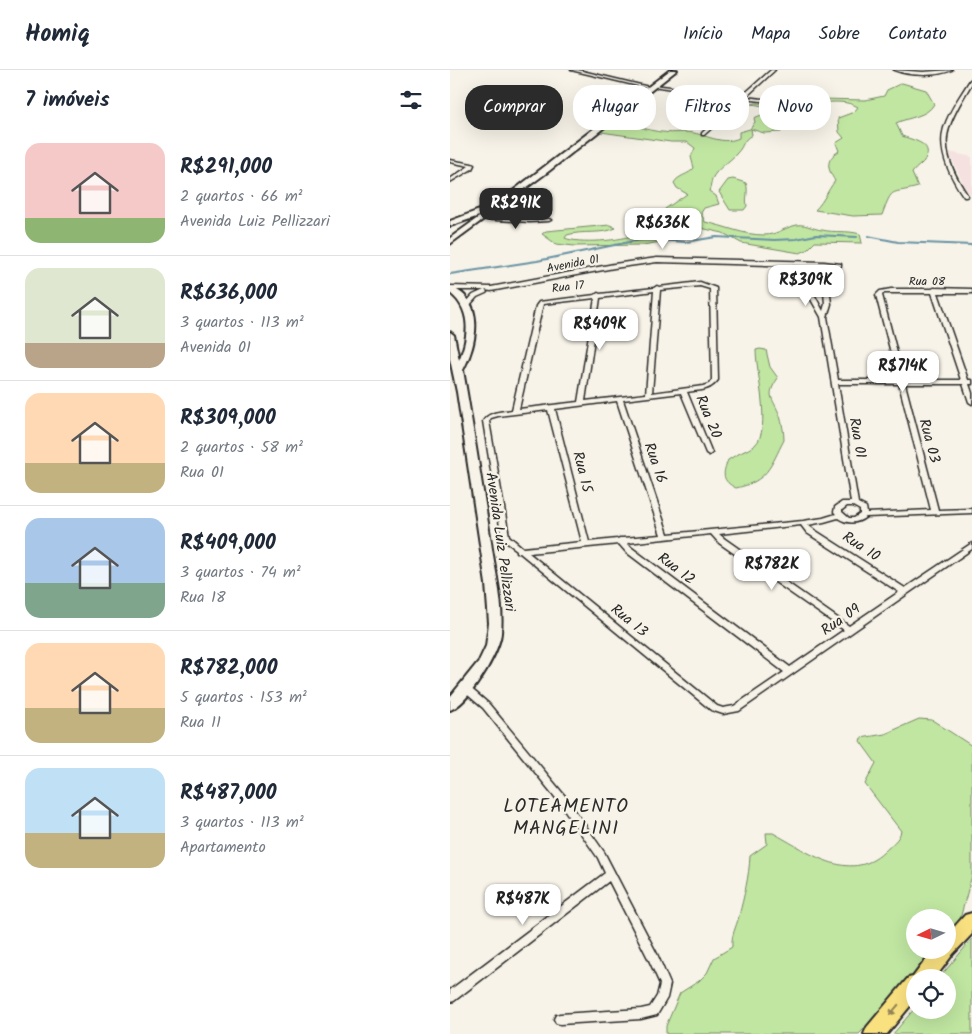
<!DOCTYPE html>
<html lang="pt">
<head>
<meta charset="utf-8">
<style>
  :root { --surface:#fff; --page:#f2f2f3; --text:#1f2937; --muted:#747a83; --line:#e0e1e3; --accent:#2b2b2b }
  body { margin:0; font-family:Kalam,sans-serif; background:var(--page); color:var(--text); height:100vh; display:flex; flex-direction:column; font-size:19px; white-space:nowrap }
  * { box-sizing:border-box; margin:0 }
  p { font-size:16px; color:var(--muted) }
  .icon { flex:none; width:28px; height:28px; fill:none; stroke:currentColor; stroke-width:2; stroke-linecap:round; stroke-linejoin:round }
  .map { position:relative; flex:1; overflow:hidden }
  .panel { display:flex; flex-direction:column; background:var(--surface); width:450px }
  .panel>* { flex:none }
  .hud { position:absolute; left:15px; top:15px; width:431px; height:45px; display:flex; gap:10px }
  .needle { width:32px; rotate:265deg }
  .fabs { position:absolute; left:456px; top:839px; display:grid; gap:10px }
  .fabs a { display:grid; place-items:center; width:50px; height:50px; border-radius:50%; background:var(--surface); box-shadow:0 5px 20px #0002; font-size:25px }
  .price { position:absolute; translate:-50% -42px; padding:0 11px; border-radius:10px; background:#fff; color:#222; font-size:16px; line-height:32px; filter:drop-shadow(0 1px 2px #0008) }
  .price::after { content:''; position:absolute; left:50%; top:30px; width:15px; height:11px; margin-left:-8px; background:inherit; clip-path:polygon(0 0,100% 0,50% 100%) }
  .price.active { background:var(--accent); color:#fff }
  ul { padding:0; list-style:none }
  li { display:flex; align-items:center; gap:15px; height:125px; padding:0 25px }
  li+li { border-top:1px solid var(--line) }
  li span { display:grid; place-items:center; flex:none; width:140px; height:100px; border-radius:15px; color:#555 }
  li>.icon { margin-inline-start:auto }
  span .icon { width:60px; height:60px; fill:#fffc; stroke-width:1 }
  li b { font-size:21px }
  h2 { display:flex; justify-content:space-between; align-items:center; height:60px; padding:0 25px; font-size:21px }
  .pill { padding:0 18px; border-radius:20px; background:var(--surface); box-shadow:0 5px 20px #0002; font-size:18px; line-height:45px }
  .pill.active { background:var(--accent); color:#fff }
  header { display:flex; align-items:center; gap:30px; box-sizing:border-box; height:70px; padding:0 25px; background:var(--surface); border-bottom:1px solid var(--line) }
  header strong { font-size:24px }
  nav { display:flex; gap:28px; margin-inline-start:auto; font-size:18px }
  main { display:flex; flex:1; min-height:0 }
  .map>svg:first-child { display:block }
  .built { fill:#f5e1e0 }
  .green { fill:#c0e6a1; stroke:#768866 }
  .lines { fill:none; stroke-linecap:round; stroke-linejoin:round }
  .stream { stroke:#6892a3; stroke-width:2 }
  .minor-casing { stroke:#2b2b2b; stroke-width:3 }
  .secondary-casing { stroke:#2b2b2b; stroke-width:4 }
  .motorway-casing { stroke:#2b2b2b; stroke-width:4 }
  .minor { fill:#f7f3e8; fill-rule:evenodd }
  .secondary { fill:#f7f3e8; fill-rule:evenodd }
  .motorway { fill:#fae180; fill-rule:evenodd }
  .oneway { fill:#928656 }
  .labels { text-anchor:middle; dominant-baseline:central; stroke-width:4.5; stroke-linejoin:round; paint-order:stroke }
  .far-street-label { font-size:12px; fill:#2b2b2b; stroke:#f7f3e8 }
  .street-label { font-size:15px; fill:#2b2b2b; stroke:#f7f3e8 }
  .near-neighbourhood-label { font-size:19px; letter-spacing:1px; fill:#2b2b2b; stroke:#f7f3e8 }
</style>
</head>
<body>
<header>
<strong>Homiq</strong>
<nav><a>Início</a><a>Mapa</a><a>Sobre</a><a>Contato</a></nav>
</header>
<main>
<section class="panel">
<h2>7 imóveis<svg class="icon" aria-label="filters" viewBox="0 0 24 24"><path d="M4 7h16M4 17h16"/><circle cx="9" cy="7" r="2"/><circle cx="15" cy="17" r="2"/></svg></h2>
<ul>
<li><span style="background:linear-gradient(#f6c9c9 75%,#8fb573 0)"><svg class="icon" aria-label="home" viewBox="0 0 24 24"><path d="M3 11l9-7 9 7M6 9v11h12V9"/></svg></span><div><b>R$291,000</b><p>2 quartos · 66 m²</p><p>Avenida Luiz Pellizzari</p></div></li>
<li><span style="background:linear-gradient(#dfe7d0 75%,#b9a48a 0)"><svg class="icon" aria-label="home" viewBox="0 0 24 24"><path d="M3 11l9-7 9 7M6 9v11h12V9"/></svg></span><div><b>R$636,000</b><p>3 quartos · 113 m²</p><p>Avenida 01</p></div></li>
<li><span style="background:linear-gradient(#ffd9b3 70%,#c2b280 0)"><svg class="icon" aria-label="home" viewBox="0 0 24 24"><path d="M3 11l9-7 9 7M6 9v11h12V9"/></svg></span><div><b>R$309,000</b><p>2 quartos · 58 m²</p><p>Rua 01</p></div></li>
<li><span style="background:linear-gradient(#a9c7e8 65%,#7fa58c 0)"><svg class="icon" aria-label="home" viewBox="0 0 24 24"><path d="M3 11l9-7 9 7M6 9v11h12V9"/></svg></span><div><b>R$409,000</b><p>3 quartos · 74 m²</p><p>Rua 18</p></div></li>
<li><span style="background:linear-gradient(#ffd9b3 65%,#c2b280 0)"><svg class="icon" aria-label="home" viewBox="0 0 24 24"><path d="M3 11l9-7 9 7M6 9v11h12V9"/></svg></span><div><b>R$782,000</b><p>5 quartos · 153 m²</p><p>Rua 11</p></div></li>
<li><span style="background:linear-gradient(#bfe0f5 65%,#c2b280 0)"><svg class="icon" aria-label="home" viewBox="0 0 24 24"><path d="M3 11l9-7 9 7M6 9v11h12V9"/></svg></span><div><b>R$487,000</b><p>3 quartos · 113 m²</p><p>Apartamento</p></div></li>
</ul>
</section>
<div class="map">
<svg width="522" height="964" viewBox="0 0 522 964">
  <rect width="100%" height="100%" fill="#f7f3e8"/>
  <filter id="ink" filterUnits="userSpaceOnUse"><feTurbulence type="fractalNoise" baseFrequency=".02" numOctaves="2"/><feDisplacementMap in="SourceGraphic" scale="10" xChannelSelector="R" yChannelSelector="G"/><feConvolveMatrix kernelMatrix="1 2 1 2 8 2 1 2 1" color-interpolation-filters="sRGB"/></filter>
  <g filter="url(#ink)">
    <!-- built -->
    <path class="built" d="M499,82L522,87V125L516,120Z"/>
    <!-- green -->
    <path class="green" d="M452,13L476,20L484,34C477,47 459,47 446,53L452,66C462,70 483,73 476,88C473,94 466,97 462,103L468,117C440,125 443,115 432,145L403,146L365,140C375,130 377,121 385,111C377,98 375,90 389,81L386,73L394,68L389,62L388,48L404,42L408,37C386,24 354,42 334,29L336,26L346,23L360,24L370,29L415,30L434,26L437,20Z
      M306,33L326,34L341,38L352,44L369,48L368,49L354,53L349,58L333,60L331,62L314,63L301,59L302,65C291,71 295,75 287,83C280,92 267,98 262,109C261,112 261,117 259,121L266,126L269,134L254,138L251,143L255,152C275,156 293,165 314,165C326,165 332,159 343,156C354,152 362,159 372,160C385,163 397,160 410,164L412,173L365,172L357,180L350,183L291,173L273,163L246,157H228V169L193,175L125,176L106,174L92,164L96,161L160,155L166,158C151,165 133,160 117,165L115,168C127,174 174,171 185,164C189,161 190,158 192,155L207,151L215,139L237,124L227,118L224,113C228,105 239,105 244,98L241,87L245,78L237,72H221L151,62L150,59L161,50L172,49L175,52C187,56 200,61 212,62C223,64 233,61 244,63C258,66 274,75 289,68V62L300,59L305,52L304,48L321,41L318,46L320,47L338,45L329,39L302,34Z
      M283,109L296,113C299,122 295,127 297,136L294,140H280L269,122L278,110Z
      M310,279L316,280L320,297L328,308C315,327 323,327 330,346C332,353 334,362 334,370C320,397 318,411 286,418C272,411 272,404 278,390C286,384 297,381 305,375C322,359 306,303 306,280Z
      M469,649L482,650L522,676V805L510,849L498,869V848H465V880H490L409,964H216V956L230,923L249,911L257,903L264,888L282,877C281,865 286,858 289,846C294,826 299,807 300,786L317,774L316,763H323C357,781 399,815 434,782C441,775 449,770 451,761L415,714L426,693L410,671L411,668L435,664Z
      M522,869V964H443L465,938V940H498V908L490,907Z"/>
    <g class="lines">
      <!-- stream -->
      <path class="stream" d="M418,166L448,172L522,175
        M0,204L87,191L194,169L236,172L266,167L324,170L346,169L366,165L407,167"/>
      <!-- minor casing -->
      <g class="minor-casing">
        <path id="minor" d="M121,0H128L203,18L201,19Z
          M321,0H325L296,27L327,31H328V33L294,29L254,65H252V63L290,28L202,16L204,15L292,26Z
          M444,0L473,2L502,0C486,7 460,6 444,0Z
          M522,9V13C514,27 504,42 499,58C491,81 505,107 518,126L516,127H514C501,108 487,82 494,58C499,41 511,25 520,10Z
          M0,90L22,94L24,95L22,99L0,112V109L19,96L0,92Z
          M29,147L80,150L99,149L101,150L99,151L80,152L31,149L29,148Z
          M207,188L374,192L391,194V196L389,197L377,196L381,234L377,247L388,310H448L426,225L430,221L441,219H482L484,218L522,219V223H488L518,310H522V314H519L522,323V334L519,332L513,314H455L488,440L522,439V443L416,447C407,454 397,454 388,448L374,452L358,455L363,459L455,518L522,473V479L289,641L273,644L261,640L70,483H67V480L52,469L33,351C40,341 51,342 62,340L86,236L89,232L145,225L148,223L150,224L204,218L207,216L209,217L250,212L266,218L268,310C260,321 250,320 237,322L262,383L259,385L256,383L231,323L173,330L218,464L353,451L373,448L386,444L384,442L385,437L392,432H401L371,247L359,226L355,196L207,192L164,198L41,221L35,220L37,222L36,223L27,227L19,236L17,237L14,235L23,225L34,220H0V216L41,217L164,194ZM360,196H372L375,234L373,241L365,226ZM250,216L260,219L262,310L259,314L253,316L202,323L210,220ZM204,221L196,324L135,331L150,228ZM434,223H482L511,310H454L432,225ZM145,228L128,332L69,339L93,234ZM388,314H449L481,440L417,443L416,437L408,433ZM167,331L211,465L173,468H170L167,469L139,472L105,339ZM98,340L132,472L73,478L59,466L39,351L41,348L48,346ZM397,436H403L410,440V444L404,448H399L392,442V440ZM351,455L357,463L449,522L399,556L275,469L269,464ZM261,464L269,473L394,560L340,597L182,478L177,473ZM169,474L176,482L334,602L284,636L273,638L267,636L79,483Z
          M15,615L18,616L39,634L115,726L154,782L207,884L220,914L217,928L207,945L191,949L110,954L106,953L104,949L106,945L110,944L191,939L200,937L207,926L210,914L199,890L159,811L4,931L0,932V920L155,803L148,788L109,732L33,638L12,620L11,618L12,616Z"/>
      </g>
      <!-- secondary casing -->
      <g class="secondary-casing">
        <path id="secondary" d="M220,0H227L99,101L0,174V168L32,145L0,156V151L32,139L38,140Z
          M0,217C36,229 27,275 13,300C23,357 32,415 41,472C45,502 54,533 51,563C49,583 19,634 0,640V627L29,591L36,576L39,553L36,514L7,322L0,289V262L4,265L9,290C19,267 22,240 0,223Z"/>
      </g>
      <!-- motorway casing -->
      <g class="motorway-casing">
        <path id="motorway" d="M522,843V864L503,884L485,908H465V930L437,964H414L417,957L458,908L463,907L483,880H498V864L515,845Z"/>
      </g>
      <!-- minor -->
      <use href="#minor" class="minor"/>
      <!-- secondary -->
      <use href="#secondary" class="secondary"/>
      <!-- motorway -->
      <use href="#motorway" class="motorway"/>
    </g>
    <!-- one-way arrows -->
    <defs><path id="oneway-solid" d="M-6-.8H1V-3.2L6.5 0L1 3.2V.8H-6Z" transform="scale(1.25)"/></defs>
    <use class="oneway" href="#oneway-solid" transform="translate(444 940) rotate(130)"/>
  </g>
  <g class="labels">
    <!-- far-street labels -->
    <g class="far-street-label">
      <text transform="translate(123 194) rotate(-11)">Avenida 01</text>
      <text x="477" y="211">Rua 08</text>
      <text transform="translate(118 217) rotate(-7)">Rua 17</text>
    </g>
    <!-- street labels -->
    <g class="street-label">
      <text transform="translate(258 347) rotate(68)">Rua 20</text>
      <text transform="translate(407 368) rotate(80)">Rua 01</text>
      <text transform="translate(479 371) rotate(75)">Rua 03</text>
      <text transform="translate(205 393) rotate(71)">Rua 16</text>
      <text transform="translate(132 402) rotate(76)">Rua 15</text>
      <text transform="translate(50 472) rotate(82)">Avenida Luiz Pellizzari</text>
      <text transform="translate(411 477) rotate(33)">Rua 10</text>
      <text transform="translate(226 499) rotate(37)">Rua 12</text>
      <text transform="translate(391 550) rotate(-35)">Rua 09</text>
      <text transform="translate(179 551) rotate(39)">Rua 13</text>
    </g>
    <!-- near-neighbourhood labels -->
    <g class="near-neighbourhood-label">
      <text x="116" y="737">LOTEAMENTO<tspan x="116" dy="22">MANGELINI</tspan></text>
    </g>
  </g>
</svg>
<div class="fabs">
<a><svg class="needle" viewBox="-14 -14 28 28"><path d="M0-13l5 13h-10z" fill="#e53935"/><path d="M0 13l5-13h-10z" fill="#747a83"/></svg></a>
<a><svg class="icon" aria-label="locate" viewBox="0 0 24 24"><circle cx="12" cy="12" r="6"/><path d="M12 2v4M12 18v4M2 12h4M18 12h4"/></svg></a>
</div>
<b class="price active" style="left:66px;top:160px">R$291K</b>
<b class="price" style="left:213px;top:180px">R$636K</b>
<b class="price" style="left:356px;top:237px">R$309K</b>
<b class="price" style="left:150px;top:281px">R$409K</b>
<b class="price" style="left:453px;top:323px">R$714K</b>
<b class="price" style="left:322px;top:521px">R$782K</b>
<b class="price" style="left:73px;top:856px">R$487K</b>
<div class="hud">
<a class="pill active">Comprar</a>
<a class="pill">Alugar</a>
<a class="pill">Filtros</a>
<a class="pill">Novo</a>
</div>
</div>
</main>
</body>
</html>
